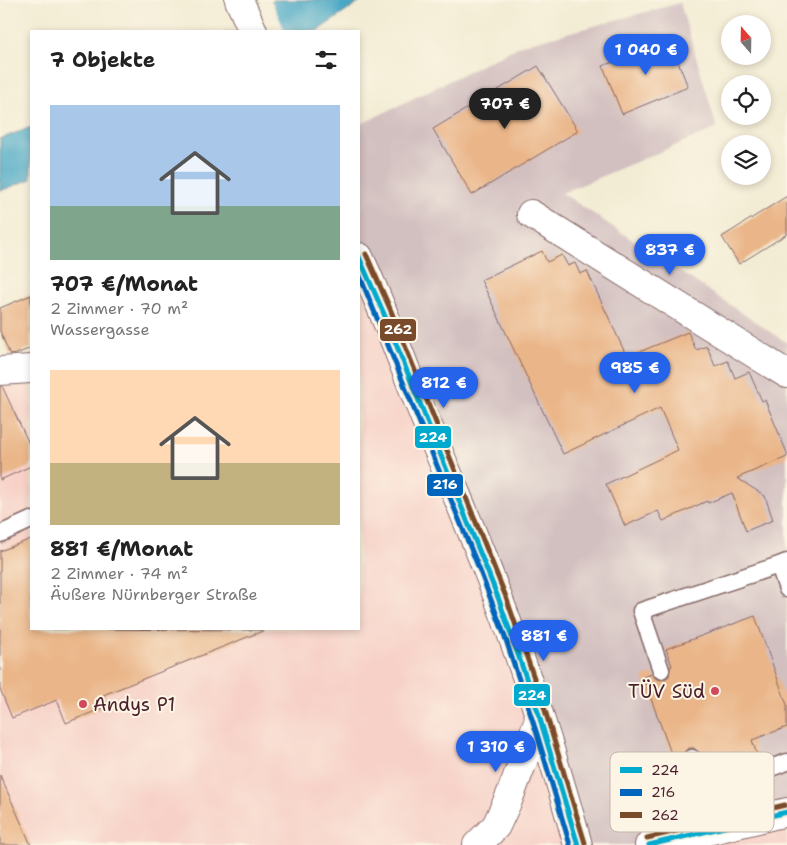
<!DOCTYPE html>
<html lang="de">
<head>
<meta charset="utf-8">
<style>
  :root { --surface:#fff; --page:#f6f6f6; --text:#222; --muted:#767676; --accent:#2563eb }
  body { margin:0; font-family:"Shantell Sans",sans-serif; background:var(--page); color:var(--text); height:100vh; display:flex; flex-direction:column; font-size:19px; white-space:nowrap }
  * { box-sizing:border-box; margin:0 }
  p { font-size:16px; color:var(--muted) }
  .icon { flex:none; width:28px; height:28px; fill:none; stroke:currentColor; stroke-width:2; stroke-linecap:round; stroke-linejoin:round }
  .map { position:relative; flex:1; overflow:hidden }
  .drawer { position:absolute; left:30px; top:30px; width:330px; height:600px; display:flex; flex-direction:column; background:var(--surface); border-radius:0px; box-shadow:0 2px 8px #0003 }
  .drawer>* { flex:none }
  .needle { width:32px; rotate:340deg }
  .controls { position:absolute; left:721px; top:15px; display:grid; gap:10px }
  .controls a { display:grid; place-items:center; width:50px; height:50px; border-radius:50%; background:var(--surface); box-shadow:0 2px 8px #0003; font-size:25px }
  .price { position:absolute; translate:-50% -42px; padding:0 11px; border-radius:18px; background:var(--accent); color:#fff; font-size:16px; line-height:32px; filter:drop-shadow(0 1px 2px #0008) }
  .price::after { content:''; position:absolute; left:50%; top:30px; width:15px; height:11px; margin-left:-8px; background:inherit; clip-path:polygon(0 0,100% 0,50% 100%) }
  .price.on { background:#222; color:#fff }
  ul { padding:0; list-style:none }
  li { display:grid; align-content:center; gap:10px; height:265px; padding:0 20px }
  li span { display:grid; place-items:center; height:155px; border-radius:0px; color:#555 }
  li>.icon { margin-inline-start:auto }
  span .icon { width:90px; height:90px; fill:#fffc; stroke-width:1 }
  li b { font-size:21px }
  h2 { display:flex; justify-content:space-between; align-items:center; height:60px; padding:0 20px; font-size:21px }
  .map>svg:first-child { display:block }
  .built { fill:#f7d1c8 }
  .industrial { fill:#d2bfc0 }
  .water { fill:#46a7c5; stroke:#486378 }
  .pier { fill:#f3ecd4 }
  .building { fill:#eab689 }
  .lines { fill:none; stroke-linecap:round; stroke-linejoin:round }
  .lane-casing { stroke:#856766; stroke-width:19 }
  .street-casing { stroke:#856766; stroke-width:30 }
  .secondary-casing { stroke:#856766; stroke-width:30 }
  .lane { stroke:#fff; stroke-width:16 }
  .street { stroke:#fff; stroke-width:28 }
  .secondary { stroke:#fff; stroke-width:28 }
  .bus-1-casing { stroke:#fcf5e5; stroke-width:9 }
  .bus-2-casing { stroke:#fcf5e5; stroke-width:9 }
  .bus-3-casing { stroke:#fcf5e5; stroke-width:9 }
  .bus-1 { stroke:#00a9ce; stroke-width:5 }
  .bus-2 { stroke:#0065bd; stroke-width:5 }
  .bus-3 { stroke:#7a4b2a; stroke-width:5 }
  .poi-dot { fill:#d1495b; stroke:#fcf5e5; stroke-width:2 }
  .labels { text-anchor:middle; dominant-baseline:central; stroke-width:4; stroke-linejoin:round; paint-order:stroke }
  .poi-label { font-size:19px; fill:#4a1f2b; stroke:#fcf5e5; text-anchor:end }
  .key { fill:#fcf5e5; stroke:#c7b5ad; stroke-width:1 }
  .key-label { font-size:14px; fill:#4a1f2b }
  .line-badge { stroke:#fcf5e5; stroke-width:2 }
  .badge-label { font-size:14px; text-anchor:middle; font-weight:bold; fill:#fff }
</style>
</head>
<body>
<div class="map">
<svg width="787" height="845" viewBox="0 0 787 845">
  <rect width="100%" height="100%" fill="#fcf5e5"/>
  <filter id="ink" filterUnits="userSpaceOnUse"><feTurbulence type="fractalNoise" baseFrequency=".02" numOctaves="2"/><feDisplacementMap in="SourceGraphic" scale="10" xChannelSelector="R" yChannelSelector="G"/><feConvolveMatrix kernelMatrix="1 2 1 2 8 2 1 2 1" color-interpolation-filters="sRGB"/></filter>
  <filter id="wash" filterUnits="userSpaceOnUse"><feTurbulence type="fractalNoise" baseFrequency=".0096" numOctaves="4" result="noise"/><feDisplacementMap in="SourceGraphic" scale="20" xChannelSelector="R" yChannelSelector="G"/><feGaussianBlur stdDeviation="1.12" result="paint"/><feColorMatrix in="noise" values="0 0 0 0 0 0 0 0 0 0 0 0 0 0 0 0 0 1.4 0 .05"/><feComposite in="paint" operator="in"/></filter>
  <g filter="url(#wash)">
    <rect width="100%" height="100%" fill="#f3ecd4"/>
    <!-- built -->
    <path class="built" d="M359,257L584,845H0V386L31,385V629H359Z
      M787,813V845H657Z"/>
    <!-- industrial -->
    <path class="industrial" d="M680,3L717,128L562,193L787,343V813L657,845H584L359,257V125L522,45Z"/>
    <!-- water -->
    <path class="water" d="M274,0H363L317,31H225Z
      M31,127V179L0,191V139Z"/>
    <!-- pier -->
    <path class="pier" d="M269,0H271L285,31H226L225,29Z"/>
    <g id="blocks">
      <!-- building -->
      <path class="building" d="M669,39L688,87L622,114L603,66Z
        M538,66L578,131L472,195L433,129Z
        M787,196V234L739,264L722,237Z
        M542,251L547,262L562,255L568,266L575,263L580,274L587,271L627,357L688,332L696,350L707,346L715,366L728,361L735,378L749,372L762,401L765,400L787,453V457L737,478L765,496L773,520L746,531L732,493L708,503L707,501L663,521L658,511L625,526L606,484L678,450L660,408L563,454L481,280Z
        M31,295V348L16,354L10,355L0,331V308Z
        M0,386H2L31,448V466L0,480Z
        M31,539V629L265,630L103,695L108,706L66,723L57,700L12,718L0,689V551Z
        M755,616L787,705V727L752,740L757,755L710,772L703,754L701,755L694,748H689L685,751L682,756L683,761L675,764L643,677L652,674L655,678L660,680L665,679L669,676L670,667L672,666L666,649Z
        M0,775L31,845H0Z"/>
    </g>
  </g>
  <g filter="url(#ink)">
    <use href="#blocks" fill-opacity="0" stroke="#856766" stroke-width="1"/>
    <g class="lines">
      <!-- lane casing -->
      <g class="lane-casing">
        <path id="lane" d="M0,534L31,520
          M787,562L779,565L787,589
          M661,670L641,611L779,565
          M692,758L717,830
          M704,792L787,762"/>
      </g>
      <!-- street casing -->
      <g class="street-casing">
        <path id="street" d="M531,214L787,374
          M0,371L31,369
          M477,845L496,826L509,798L540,717"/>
      </g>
      <!-- secondary casing -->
      <g class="secondary-casing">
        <path id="secondary" d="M239,0L253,31
          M359,257C383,307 401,359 422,411C456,495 493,578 522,664C543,724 561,784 578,845
          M649,845L787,812"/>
      </g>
      <!-- lane -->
      <use href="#lane" class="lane"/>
      <!-- street -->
      <use href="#street" class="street"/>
      <!-- secondary -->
      <use href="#secondary" class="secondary"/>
      <!-- bus-1 casing -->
      <g class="bus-1-casing">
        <path id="bus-1" d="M359,257L384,314L499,600L537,709L578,845
          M649,845L787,812"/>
      </g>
      <!-- bus-2 casing -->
      <g class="bus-2-casing">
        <path id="bus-2" d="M359,274L480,571L504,634L537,734L570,845"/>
      </g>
      <!-- bus-3 casing -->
      <g class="bus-3-casing">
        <path id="bus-3" d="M366,254L391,311L506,597L544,707L585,843
          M647,838L785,805"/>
      </g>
      <!-- bus-1 -->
      <use href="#bus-1" class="bus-1"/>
      <!-- bus-2 -->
      <use href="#bus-2" class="bus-2"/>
      <!-- bus-3 -->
      <use href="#bus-3" class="bus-3"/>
    </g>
  </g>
  <!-- markers -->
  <g class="poi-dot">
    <circle cx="715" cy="691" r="5"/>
    <circle cx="83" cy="704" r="5"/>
  </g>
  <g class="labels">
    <!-- poi labels -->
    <g class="poi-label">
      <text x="705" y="691">TÜV Süd</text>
      <text x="93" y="704" text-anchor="start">Andys P1</text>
    </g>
  </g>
  <!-- legend -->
  <rect x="610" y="752" width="164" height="80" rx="8" class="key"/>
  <rect x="620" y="767" width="22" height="6" fill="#00a9ce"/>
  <rect x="620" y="789" width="22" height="7" fill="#0065bd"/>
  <rect x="620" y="812" width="22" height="6" fill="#7a4b2a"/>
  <g class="key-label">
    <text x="651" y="775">224</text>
    <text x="651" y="797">216</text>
    <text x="651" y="820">262</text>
  </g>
  <g class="line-badge">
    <rect x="379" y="318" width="38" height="24" rx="5" fill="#7a4b2a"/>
    <rect x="414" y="425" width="38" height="24" rx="5" fill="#00a9ce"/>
    <rect x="426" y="473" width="38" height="24" rx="5" fill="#0065bd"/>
    <rect x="513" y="683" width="38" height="24" rx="5" fill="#00a9ce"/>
  </g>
  <g class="badge-label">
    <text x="398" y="334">262</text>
    <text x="433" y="442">224</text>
    <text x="445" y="489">216</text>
    <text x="532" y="700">224</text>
  </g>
</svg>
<div class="controls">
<a><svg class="needle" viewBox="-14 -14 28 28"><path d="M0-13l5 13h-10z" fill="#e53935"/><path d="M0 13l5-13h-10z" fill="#767676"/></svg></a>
<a><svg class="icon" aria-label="locate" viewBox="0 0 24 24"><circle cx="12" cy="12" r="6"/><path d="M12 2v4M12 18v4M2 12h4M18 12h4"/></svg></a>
<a><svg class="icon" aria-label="layers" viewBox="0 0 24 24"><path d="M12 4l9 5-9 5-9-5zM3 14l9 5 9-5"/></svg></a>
</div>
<b class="price" style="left:646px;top:76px">1 040 €</b>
<b class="price on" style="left:505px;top:130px">707 €</b>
<b class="price" style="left:670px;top:276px">837 €</b>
<b class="price" style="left:635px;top:394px">985 €</b>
<b class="price" style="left:444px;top:409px">812 €</b>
<b class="price" style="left:544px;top:662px">881 €</b>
<b class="price" style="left:496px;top:773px">1 310 €</b>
<section class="drawer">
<h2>7 Objekte<svg class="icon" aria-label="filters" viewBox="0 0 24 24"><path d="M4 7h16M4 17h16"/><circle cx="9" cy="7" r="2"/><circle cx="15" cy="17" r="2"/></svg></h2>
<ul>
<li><span style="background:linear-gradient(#a9c7e8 65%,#7fa58c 0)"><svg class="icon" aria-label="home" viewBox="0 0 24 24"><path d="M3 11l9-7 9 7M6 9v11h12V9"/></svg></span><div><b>707 €/Monat</b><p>2 Zimmer · 70 m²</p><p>Wassergasse</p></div></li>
<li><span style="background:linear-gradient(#ffd9b3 60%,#c2b280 0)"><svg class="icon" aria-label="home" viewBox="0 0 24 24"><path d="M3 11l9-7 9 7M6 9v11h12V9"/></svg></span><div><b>881 €/Monat</b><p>2 Zimmer · 74 m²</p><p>Äußere Nürnberger Straße</p></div></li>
</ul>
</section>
</div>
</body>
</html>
